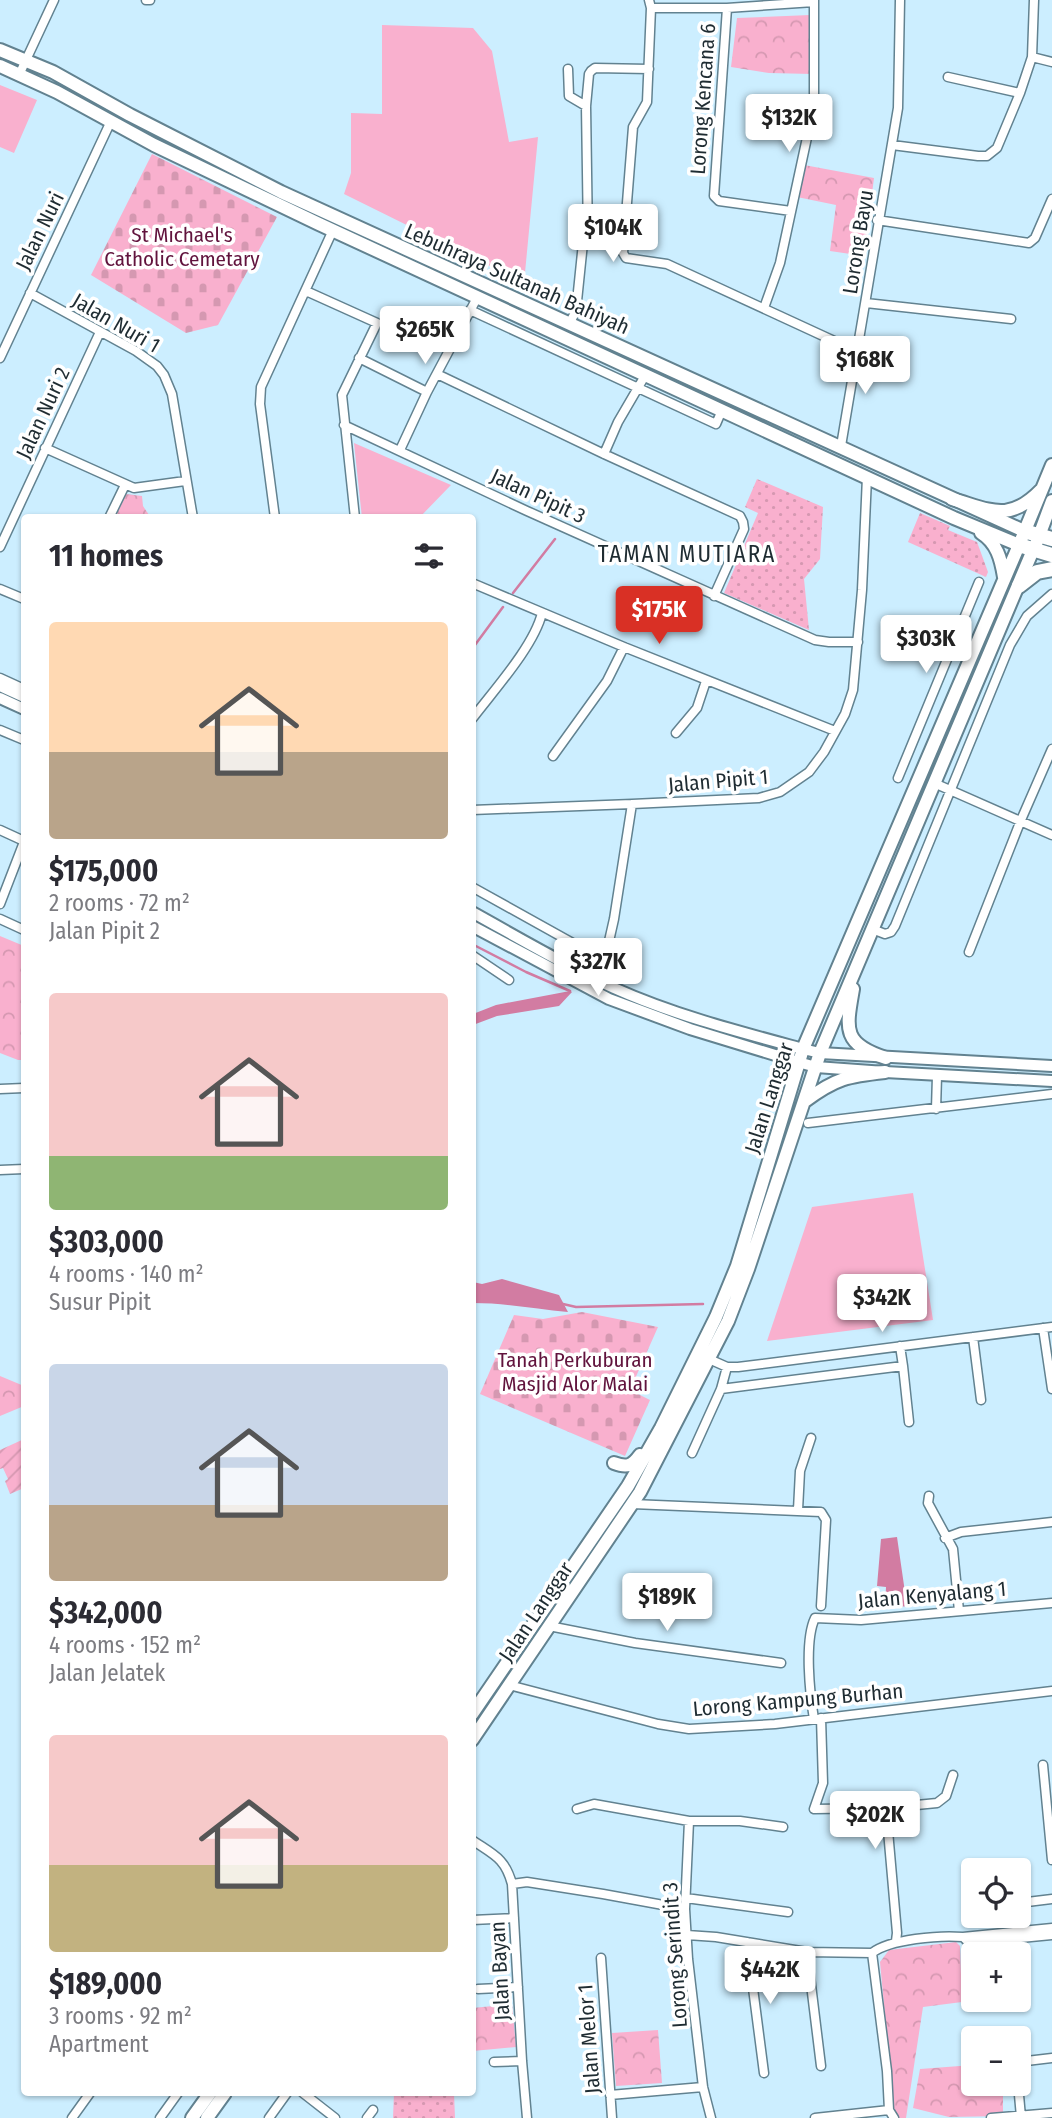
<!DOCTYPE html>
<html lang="en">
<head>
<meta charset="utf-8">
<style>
  :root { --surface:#fff; --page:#f7f7f7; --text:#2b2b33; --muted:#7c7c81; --accent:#d93025 }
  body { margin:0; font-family:"Fira Sans Condensed",sans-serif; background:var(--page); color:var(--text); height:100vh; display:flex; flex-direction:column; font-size:26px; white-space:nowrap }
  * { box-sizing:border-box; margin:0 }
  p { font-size:23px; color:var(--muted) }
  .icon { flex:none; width:38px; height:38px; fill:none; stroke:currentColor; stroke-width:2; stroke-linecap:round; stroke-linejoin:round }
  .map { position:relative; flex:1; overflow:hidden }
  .panel { position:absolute; left:21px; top:514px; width:455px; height:1582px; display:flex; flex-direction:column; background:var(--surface); border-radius:7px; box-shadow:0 2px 5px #0004 }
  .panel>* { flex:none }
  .tools { position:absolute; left:961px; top:1858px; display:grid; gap:14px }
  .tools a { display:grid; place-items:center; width:70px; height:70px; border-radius:7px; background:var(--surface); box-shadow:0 2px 5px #0004; font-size:35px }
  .price { position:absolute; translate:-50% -60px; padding:0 16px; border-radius:7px; background:#fff; color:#222; font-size:23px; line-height:46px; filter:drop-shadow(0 2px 4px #0008) }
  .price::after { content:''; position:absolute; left:50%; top:42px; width:21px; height:16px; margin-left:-10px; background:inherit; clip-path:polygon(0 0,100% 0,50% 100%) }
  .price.selected { background:var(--accent); color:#fff }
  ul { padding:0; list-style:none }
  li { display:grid; align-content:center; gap:14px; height:371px; padding:0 28px }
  li span { display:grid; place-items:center; height:217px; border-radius:7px; color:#555 }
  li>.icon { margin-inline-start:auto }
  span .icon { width:126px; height:126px; fill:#fffc; stroke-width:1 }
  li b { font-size:30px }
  h2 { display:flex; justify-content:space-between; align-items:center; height:84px; padding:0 28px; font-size:30px }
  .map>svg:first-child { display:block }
  .grass { fill:url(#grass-dots) }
  .forest { fill:url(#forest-crowns) }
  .cemetery { fill:url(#cemetery-stones) }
  .garden { fill:url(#garden-furrows) }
  .pitch { fill:#f9b0ce }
  .water { fill:#d27ca2 }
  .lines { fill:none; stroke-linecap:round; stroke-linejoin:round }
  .stream { stroke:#d27ca2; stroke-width:2.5 }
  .minor-casing { stroke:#628290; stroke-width:11 }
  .secondary-casing { stroke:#628290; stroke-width:14 }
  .primary-casing { stroke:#628290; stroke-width:16 }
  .trunk-casing { stroke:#628290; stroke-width:16 }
  .motorway-casing { stroke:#628290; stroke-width:18 }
  .minor { stroke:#fff; stroke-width:8 }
  .secondary { stroke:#fff; stroke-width:10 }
  .primary { stroke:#fff; stroke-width:12 }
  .trunk { stroke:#fff; stroke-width:12 }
  .motorway { stroke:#fff; stroke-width:14 }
  .labels { text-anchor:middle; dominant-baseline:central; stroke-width:7; stroke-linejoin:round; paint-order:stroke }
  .street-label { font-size:21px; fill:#1f2c32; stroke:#fff }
  .park-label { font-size:21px; fill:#61133d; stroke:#fff }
  .neighbourhood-label { font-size:23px; letter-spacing:2px; fill:#1f2c32; stroke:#fff }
</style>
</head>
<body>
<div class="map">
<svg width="1052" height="2118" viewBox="0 0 1052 2118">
  <defs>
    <pattern id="grass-dots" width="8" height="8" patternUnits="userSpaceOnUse" patternTransform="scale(1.75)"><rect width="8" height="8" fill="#f9b0ce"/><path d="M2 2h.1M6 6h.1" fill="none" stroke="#d598b1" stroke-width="1.8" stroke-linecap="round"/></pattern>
    <pattern id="forest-crowns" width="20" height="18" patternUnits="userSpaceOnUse" patternTransform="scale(1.75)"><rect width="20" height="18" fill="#f9b0ce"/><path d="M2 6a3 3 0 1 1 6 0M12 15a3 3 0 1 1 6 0" fill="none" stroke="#d598b1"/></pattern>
    <pattern id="cemetery-stones" width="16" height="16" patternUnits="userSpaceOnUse" patternTransform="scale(1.75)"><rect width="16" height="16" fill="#f9b0ce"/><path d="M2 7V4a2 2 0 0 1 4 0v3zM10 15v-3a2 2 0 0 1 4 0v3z" fill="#d598b1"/></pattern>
    <pattern id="garden-furrows" width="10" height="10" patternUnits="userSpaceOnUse" patternTransform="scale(1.75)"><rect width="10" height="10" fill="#f9b0ce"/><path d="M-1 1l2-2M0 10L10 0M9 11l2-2" fill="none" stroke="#d598b1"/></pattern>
  </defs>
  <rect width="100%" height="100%" fill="#cef"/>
  <!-- grass -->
  <path class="grass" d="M757,479L823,507L820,559L804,579L809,630L724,593L758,513L745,507Z
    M920,513L950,526L948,530L977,542L988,572L986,577L908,542Z
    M394,2093H454L455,2118H393Z"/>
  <!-- forest -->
  <path class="forest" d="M810,15L812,74L769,73L731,67L737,18Z
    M804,165L874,178L864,256L830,251L836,205L797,197Z
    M126,494L142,496L143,506L151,518H115Z
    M0,936L24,946V1060H18L0,1053Z
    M0,1376L24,1386V1406L0,1416Z
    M956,1942L960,1946L962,2002L923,2007L906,2118H898L894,2112L880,1962L889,1950Z
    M512,2004L516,2047L473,2051V2008Z
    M658,2030L662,2083L616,2086L612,2033Z
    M973,2065V2084H1003V2116L949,2117L913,2108L920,2069Z"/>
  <!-- cemetery -->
  <path class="cemetery" d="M152,154L277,217L218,325L186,333L91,275Z
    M582,1312L658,1327L630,1390L650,1400L625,1456L480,1394L514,1315L543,1319Z"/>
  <!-- garden -->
  <path class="garden" d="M24,1439V1488L10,1494L5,1481L8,1479L3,1468L0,1469V1450Z"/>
  <!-- pitch -->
  <path class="pitch" d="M382,25L473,28L492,51L509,142L538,137L524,283L344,194L351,173V113L382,114Z
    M0,85L37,100L14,153L0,147Z
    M354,443L451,485L419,518H362Z
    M913,1193L933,1320L767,1341L812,1207Z"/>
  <!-- water -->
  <path class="water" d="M570,991L572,992L559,1006L497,1016L473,1025V1014L496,1005Z
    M502,1279L559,1295L568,1312C536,1309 505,1303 473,1303V1282L482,1284Z
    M897,1537L907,1606L885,1609L886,1587L877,1586L881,1539Z"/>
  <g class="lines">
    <!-- stream -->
    <path class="stream" d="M513,593L555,539
      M472,649L503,607
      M472,944L526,972L570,991
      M563,1304L576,1307L703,1304"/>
    <!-- minor casing -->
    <g class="minor-casing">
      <path id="minor" d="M146,0H150
        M649,0L651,8L647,102L633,127L623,253L626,258L667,264L858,352
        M651,8H727L814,2
        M727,8L714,196L719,201L791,211
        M1032,57L1052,62
        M568,69L569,96L586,106
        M19,75L54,0
        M948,77L1020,93
        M892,145L978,156H987L997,148L1020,93L1032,57L1034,0
        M877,220L1029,243L1035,238L1052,199
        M306,291L377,323L342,395L355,518
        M30,293L136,351L157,366L164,375L172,394L193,518
        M866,303L1011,319
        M764,308L780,263L814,105V0
        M470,310L716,424L722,410
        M569,324L576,311L583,243L588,238L586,106L589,74L591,71L595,68L649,69
        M0,358L111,121
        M359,358L427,392
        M437,374L604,454L740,516L743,522L744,529L714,596
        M344,425L527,511L815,640L829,642H858
        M841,446L898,108L900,0
        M45,448L134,488L185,481
        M400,450L427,392L478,296
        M604,454L618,422L646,374
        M109,518L125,485
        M275,518L260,404L261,387L333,230
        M0,547L100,332
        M472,583L624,647L835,731
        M0,589L24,599
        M952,649L971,657
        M0,678L24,689
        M472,719C494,690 534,646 542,613
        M0,730L24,740
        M676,733L697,708L706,681
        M553,756L607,681L624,647
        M898,778L979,582
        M934,783L1052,835
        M472,810L632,804L759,798L780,792L809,772L824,752L845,714L853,690L862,590L867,477
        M0,830L24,841
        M472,887L605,961
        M0,904L24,842
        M0,919L24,930
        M872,929L885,934L891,932L895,926L1010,645L1027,616L1052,594
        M969,952L1021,820L1052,749
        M472,955L509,980
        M600,981L614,919L632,804
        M0,1089L24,1088
        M936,1109L937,1076
        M808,1123L1052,1094
        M0,1170L24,1169
        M1043,1328L1052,1389
        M973,1337L981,1400
        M709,1359L727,1367H738L1052,1327
        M903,1366L909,1422
        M721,1389L903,1366L900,1346
        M692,1453L721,1389L727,1367
        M929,1496L928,1503L953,1549L959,1611
        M632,1504L821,1512L826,1520L821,1606
        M798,1510L800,1471L811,1438
        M945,1538L961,1532L1052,1522
        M549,1626L635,1643L781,1663
        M509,1685L658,1724L689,1729L775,1724L1052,1691
        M821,1718L823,1783L814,1809L886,1808L897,1933L896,1941
        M814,1719C810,1695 804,1641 815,1618L861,1620L1052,1603
        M1043,1765L1052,1860
        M886,1808L937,1803L946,1796L953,1775
        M577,1809L594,1804L689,1821H740L783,1827
        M689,1821L685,1909L688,1959L703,2087L711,2118
        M472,1840C494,1855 505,1858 512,1884L522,2061L527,2118
        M512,1884L527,1882L603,1894L685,1909
        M686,1898L788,1912
        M1019,1903L1052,1899
        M472,1920L514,1918
        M687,1935L716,1937L807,1952L872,1953
        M963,1937L1052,1928
        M747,1942L764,2073
        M969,1943L1052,1935
        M807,1952L821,2066
        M872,1953L887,2071L889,2110L894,2118
        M872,1953C890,1939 940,1935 963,1937L969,1943L971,1997
        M601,1958L612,2118
        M478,1989L518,1987
        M494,2062L522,2061
        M1018,2062L1052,2058
        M1018,2084L1021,2117
        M303,2093L335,2118
        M610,2095L703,2087
        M72,2118L90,2093
        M160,2118L178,2093
        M269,2118L287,2093
        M367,2118L373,2110
        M815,2118L889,2110
        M991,2118L1052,2113"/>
    </g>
    <!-- secondary casing -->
    <g class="secondary-casing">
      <path id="secondary" d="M0,686L24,697
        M0,698L24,709
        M472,912C519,938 566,966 614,988C674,1015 740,1032 803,1049L820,1053L1052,1066
        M472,926L609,999L690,1029L798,1062L816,1067L885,1072L1052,1081"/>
    </g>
    <!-- primary casing -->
    <g class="primary-casing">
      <path id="primary" d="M0,50L53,72L130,115L281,192L1024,531
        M0,66L57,92L154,145L319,224L954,518L1019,545L803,1049L737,1266L716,1317L661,1428L628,1486L472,1714
        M981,533C997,543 1001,559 1004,577
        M853,989C846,1029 842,1044 886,1058
        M805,1101C836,1078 848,1076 885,1072
        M614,1463C627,1468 632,1466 640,1455
        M472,1740L640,1492L728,1321L748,1269L820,1053L1033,550
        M192,2118L210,2093
        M207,2118L225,2093"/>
    </g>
    <!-- trunk casing -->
    <g class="trunk-casing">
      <path id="trunk" d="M952,499C991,510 1009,523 1041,490
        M1036,544L1052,501
        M1019,545L1052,465"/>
    </g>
    <!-- motorway casing -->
    <g class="motorway-casing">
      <path id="motorway" d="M1024,531L1052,539
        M1019,545L1052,555
        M1019,586L1037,572L1052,569"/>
    </g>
    <!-- minor -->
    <use href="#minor" class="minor"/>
    <!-- secondary -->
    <use href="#secondary" class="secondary"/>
    <!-- primary -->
    <use href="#primary" class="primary"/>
    <!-- trunk -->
    <use href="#trunk" class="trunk"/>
    <!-- motorway -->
    <use href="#motorway" class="motorway"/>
  </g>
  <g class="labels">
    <!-- street labels -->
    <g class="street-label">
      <text transform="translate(703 99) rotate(-86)">Lorong Kencana 6</text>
      <text transform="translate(40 231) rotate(-64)">Jalan Nuri</text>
      <text transform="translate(858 242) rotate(-81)">Lorong Bayu</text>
      <text transform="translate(517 279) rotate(24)">Lebuhraya Sultanah Bahiyah</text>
      <text transform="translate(116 323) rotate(30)">Jalan Nuri 1</text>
      <text transform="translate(43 413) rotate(-65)">Jalan Nuri 2</text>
      <text transform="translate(538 496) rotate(25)">Jalan Pipit 3</text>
      <text transform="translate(718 781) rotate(-5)">Jalan Pipit 1</text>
      <text transform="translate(769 1098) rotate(-72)">Jalan Langgar</text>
      <text transform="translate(932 1595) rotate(-5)">Jalan Kenyalang 1</text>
      <text transform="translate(536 1612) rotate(-56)">Jalan Langgar</text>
      <text transform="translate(798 1700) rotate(-5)">Lorong Kampung Burhan</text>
      <text transform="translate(675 1955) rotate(-94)">Lorong Serindit 3</text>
      <text transform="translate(500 1971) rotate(-93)">Jalan Bayan</text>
      <text transform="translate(589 2039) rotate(-94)">Jalan Melor 1</text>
    </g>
    <!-- park labels -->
    <g class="park-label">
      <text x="182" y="235">St Michael's<tspan x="182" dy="24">Catholic Cemetary</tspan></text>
      <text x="575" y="1360">Tanah Perkuburan<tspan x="575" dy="24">Masjid Alor Malai</tspan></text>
    </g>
    <!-- neighbourhood labels -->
    <g class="neighbourhood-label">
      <text x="687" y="554">TAMAN MUTIARA</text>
    </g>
  </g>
</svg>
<div class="tools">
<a><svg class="icon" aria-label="locate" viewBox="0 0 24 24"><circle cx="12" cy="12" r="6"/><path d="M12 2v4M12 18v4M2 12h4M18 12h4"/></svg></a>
<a>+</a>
<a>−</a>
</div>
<b class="price" style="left:789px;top:154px">$132K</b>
<b class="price" style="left:613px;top:264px">$104K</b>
<b class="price" style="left:425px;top:366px">$265K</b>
<b class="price" style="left:865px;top:396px">$168K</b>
<b class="price selected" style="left:659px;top:646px">$175K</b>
<b class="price" style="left:926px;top:675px">$303K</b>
<b class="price" style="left:598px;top:998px">$327K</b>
<b class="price" style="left:882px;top:1334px">$342K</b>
<b class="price" style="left:667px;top:1633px">$189K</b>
<b class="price" style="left:875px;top:1851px">$202K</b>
<b class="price" style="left:770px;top:2006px">$442K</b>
<section class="panel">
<h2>11 homes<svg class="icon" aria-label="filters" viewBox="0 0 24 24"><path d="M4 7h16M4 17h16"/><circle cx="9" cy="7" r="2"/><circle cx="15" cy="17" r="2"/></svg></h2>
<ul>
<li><span style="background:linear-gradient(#ffd9b3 60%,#b9a48a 0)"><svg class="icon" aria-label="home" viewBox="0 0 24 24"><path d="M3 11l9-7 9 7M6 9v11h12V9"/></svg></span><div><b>$175,000</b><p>2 rooms · 72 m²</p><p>Jalan Pipit 2</p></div></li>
<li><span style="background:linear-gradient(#f6c9c9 75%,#8fb573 0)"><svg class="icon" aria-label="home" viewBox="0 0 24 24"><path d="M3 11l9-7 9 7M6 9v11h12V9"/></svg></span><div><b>$303,000</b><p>4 rooms · 140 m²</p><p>Susur Pipit</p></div></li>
<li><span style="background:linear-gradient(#c9d6e8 65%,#b9a48a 0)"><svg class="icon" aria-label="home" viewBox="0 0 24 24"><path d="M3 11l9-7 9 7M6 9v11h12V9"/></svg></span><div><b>$342,000</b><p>4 rooms · 152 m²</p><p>Jalan Jelatek</p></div></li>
<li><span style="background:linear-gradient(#f6c9c9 60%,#c2b280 0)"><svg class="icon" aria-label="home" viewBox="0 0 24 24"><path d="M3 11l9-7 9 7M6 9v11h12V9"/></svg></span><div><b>$189,000</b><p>3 rooms · 92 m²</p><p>Apartment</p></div></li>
</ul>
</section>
</div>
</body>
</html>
